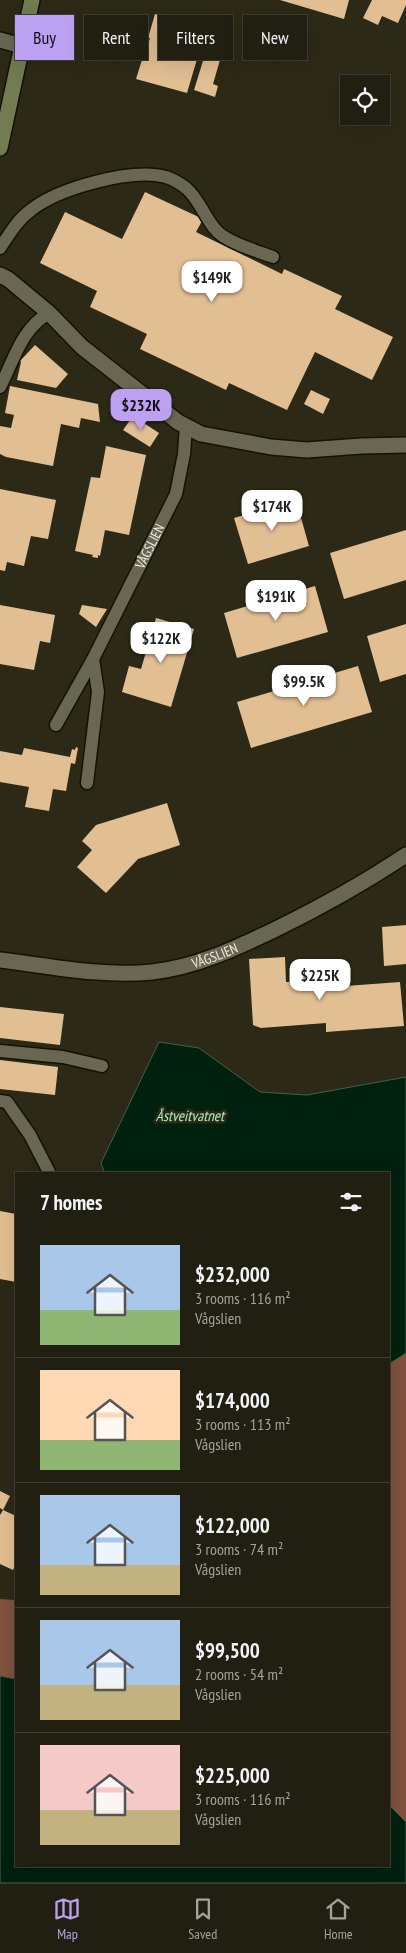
<!DOCTYPE html>
<html lang="en">
<head>
<meta charset="utf-8">
<style>
  :root { --surface:#211f11; --page:#2d2c1f; --text:#f1f3f6; --muted:#a2a29f; --line:#3e3d31; --accent:#bca0f2 }
  body { margin:0; font-family:"PT Sans Narrow",sans-serif; background:var(--page); color:var(--text); height:100vh; display:flex; flex-direction:column; font-size:19px; white-space:nowrap }
  * { box-sizing:border-box; margin:0 }
  p { font-size:16px; color:var(--muted) }
  .icon { flex:none; width:28px; height:28px; fill:none; stroke:currentColor; stroke-width:2; stroke-linecap:round; stroke-linejoin:round }
  .map { position:relative; flex:1; overflow:hidden }
  .panel { position:absolute; left:15px; top:1172px; width:375px; height:695px; display:flex; flex-direction:column; background:var(--surface); border-radius:0px; box-shadow:0 5px 20px #0002,0 0 0 1px var(--line) }
  .panel>* { flex:none }
  .banner { position:absolute; left:15px; top:15px; width:376px; height:45px; display:flex; gap:10px }
  .fabs { position:absolute; left:340px; top:75px; display:grid; gap:10px }
  .fabs a { display:grid; place-items:center; width:50px; height:50px; border-radius:0px; background:var(--surface); box-shadow:0 5px 20px #0002,0 0 0 1px var(--line); font-size:25px }
  .price { position:absolute; translate:-50% -42px; padding:0 11px; border-radius:10px; background:#fff; color:#222; font-size:16px; line-height:32px; filter:drop-shadow(0 1px 2px #0008) }
  .price::after { content:''; position:absolute; left:50%; top:30px; width:15px; height:11px; margin-left:-8px; background:inherit; clip-path:polygon(0 0,100% 0,50% 100%) }
  .price.active { background:var(--accent); color:#111 }
  ul { padding:0; list-style:none }
  li { display:flex; align-items:center; gap:15px; height:125px; padding:0 25px }
  li+li { border-top:1px solid var(--line) }
  li span { display:grid; place-items:center; flex:none; width:140px; height:100px; border-radius:0px; color:#555 }
  li>.icon { margin-inline-start:auto }
  span .icon { width:60px; height:60px; fill:#fffc; stroke-width:1 }
  li b { font-size:21px }
  h2 { display:flex; justify-content:space-between; align-items:center; height:60px; padding:0 25px; font-size:21px }
  .tag { padding:0 18px; border-radius:0px; background:var(--surface); box-shadow:0 5px 20px #0002,0 0 0 1px var(--line); font-size:18px; line-height:45px }
  .tag.active { background:var(--accent); color:#111 }
  .menu { display:flex; justify-content:space-around; align-items:center; height:70px; border-top:1px solid var(--line); background:var(--surface); font-size:14px; color:var(--muted) }
  .menu a { display:grid; justify-items:center; gap:2px }
  .menu .active { color:var(--accent) }
  .map>svg:first-child { display:block }
  .forest { fill:#81523f }
  .water { fill:#00210e; stroke:#485e4e }
  .building { fill:#e2be93 }
  .lines { fill:none; stroke-linecap:round; stroke-linejoin:round }
  .service-casing { stroke:#151203; stroke-width:15 }
  .minor-casing { stroke:#151203; stroke-width:18 }
  .secondary-casing { stroke:#151203; stroke-width:18 }
  .service { stroke:#696652; stroke-width:12 }
  .minor { stroke:#696652; stroke-width:15 }
  .secondary { stroke:#727c50; stroke-width:15 }
  .labels { text-anchor:middle; dominant-baseline:central; stroke-width:5; stroke-linejoin:round; paint-order:stroke }
  .street-label { font-size:14px; fill:#efede2; stroke:#2c2917 }
  .water-label { font-size:15px; font-style:italic; fill:#a4f0c0; stroke:#2c2917 }
</style>
</head>
<body>
<div class="map">
<svg width="406" height="1883" viewBox="0 0 406 1883">
  <rect width="100%" height="100%" fill="#2c2917"/>
  <!-- forest -->
  <path class="forest" d="M406,1353V1822L389,1805V1364Z
    M0,1599L16,1600V1679L0,1676Z"/>
  <!-- water -->
  <path class="water" d="M159,1042L199,1048L260,1092L307,1095L406,1077V1353L389,1364V1174H105L101,1163Z
    M0,1676L16,1679V1866H389V1805L406,1822V1883H0Z"/>
  <!-- building -->
  <path class="building" d="M280,0H349L344,19Z
    M372,0H406V5L398,23L382,16L378,25L363,18Z
    M155,14L204,28L203,31L205,32L187,93L136,79L146,47L147,48L150,38H148Z
    M207,48L216,51L213,58L220,60L213,84L218,86L215,97L194,90Z
    M145,192L203,219L196,232L282,274L284,269L342,296L335,309L393,337L372,380L315,352L287,410L229,383L226,390L140,349L147,334L90,307L97,291L40,263L65,212L122,239Z
    M35,345L68,374L56,388L17,380L21,362L20,361Z
    M10,386L98,404L100,422L81,418L79,428L61,424L53,466L6,457L0,454V426L11,428L14,415L5,413Z
    M311,390L330,399L323,414L304,404Z
    M133,416L159,433L150,447L123,430Z
    M106,446L146,455L129,535L105,530L100,556L98,555V558L92,557L93,555L75,551L91,477L100,478Z
    M0,489L56,500L48,539L31,536L24,566L7,562L5,571L0,570Z
    M296,500L309,546L248,564L234,518Z
    M406,530V580L344,599L330,553Z
    M315,586L328,632L237,658L224,613Z
    M0,605L55,615L50,643L40,641L34,670L0,664Z
    M82,605L107,609L96,627L79,614Z
    M156,618L194,629L171,707L122,692L129,666L141,669Z
    M406,624V674L380,682L367,636Z
    M358,666L372,712L251,748L237,702Z
    M76,747L78,748L75,764L71,763L66,791L53,789L49,811L25,807L29,787L0,782V751L22,755L24,748L70,757L72,749L75,750Z
    M167,803L180,845L138,859L106,893L77,867L92,850L82,841L96,825Z
    M406,925V964L384,966L382,927Z
    M285,957L286,982L332,979V987L400,982L404,1026L326,1032V1023L261,1028L253,1025L249,959Z
    M0,1007L64,1014L60,1045L0,1038Z
    M0,1060L58,1067L55,1095L0,1089Z
    M0,1211L16,1214V1282L0,1279Z
    M0,1491L10,1496L3,1510L0,1508Z
    M3,1510L16,1516V1563L13,1570L0,1564V1515Z"/>
  <g class="lines">
    <!-- service casing -->
    <g class="service-casing">
      <g id="service">
        <path d="M0,248C9,235 17,220 31,210C59,188 131,168 166,177C172,179 181,184 186,188C199,199 204,216 215,229C225,242 257,251 273,257"/>
        <path d="M0,387C14,360 21,329 49,313"/>
        <path id="s1" d="M56,725L93,659L176,494L184,454L186,426"/>
        <path d="M87,783L98,692L93,659"/>
        <path d="M0,1051L63,1057L102,1066"/>
        <path d="M0,1101L7,1102L30,1135L50,1174"/>
      </g>
    </g>
    <!-- minor casing -->
    <g class="minor-casing">
      <g id="minor">
        <path d="M0,40L22,46"/>
        <path d="M0,275L8,279L49,313L82,347L178,422L201,434L271,447L307,450L361,446L406,445"/>
        <path id="s2" d="M0,960C49,966 102,977 152,972C196,967 234,949 274,930C319,908 364,883 406,855"/>
      </g>
    </g>
    <!-- secondary casing -->
    <g class="secondary-casing">
      <path id="secondary" d="M0,148L32,0"/>
    </g>
    <!-- service -->
    <use href="#service" class="service"/>
    <!-- minor -->
    <use href="#minor" class="minor"/>
    <!-- secondary -->
    <use href="#secondary" class="secondary"/>
  </g>
  <g class="labels">
    <!-- street labels -->
    <g class="street-label">
      <text stroke="none"><textPath href="#s1" startOffset="202">VÅGSLIEN</textPath></text>
      <text stroke="none"><textPath href="#s2" startOffset="218">VÅGSLIEN</textPath></text>
    </g>
    <!-- water labels -->
    <g class="water-label">
      <text x="190" y="1115">Åstveitvatnet</text>
    </g>
  </g>
</svg>
<div class="fabs">
<a><svg class="icon" aria-label="locate" viewBox="0 0 24 24"><circle cx="12" cy="12" r="6"/><path d="M12 2v4M12 18v4M2 12h4M18 12h4"/></svg></a>
</div>
<b class="price" style="left:212px;top:303px">$149K</b>
<b class="price active" style="left:141px;top:431px">$232K</b>
<b class="price" style="left:272px;top:532px">$174K</b>
<b class="price" style="left:276px;top:622px">$191K</b>
<b class="price" style="left:161px;top:664px">$122K</b>
<b class="price" style="left:304px;top:707px">$99.5K</b>
<b class="price" style="left:320px;top:1001px">$225K</b>
<div class="banner">
<a class="tag active">Buy</a>
<a class="tag">Rent</a>
<a class="tag">Filters</a>
<a class="tag">New</a>
</div>
<section class="panel">
<h2>7 homes<svg class="icon" aria-label="filters" viewBox="0 0 24 24"><path d="M4 7h16M4 17h16"/><circle cx="9" cy="7" r="2"/><circle cx="15" cy="17" r="2"/></svg></h2>
<ul>
<li><span style="background:linear-gradient(#a9c7e8 65%,#8fb573 0)"><svg class="icon" aria-label="home" viewBox="0 0 24 24"><path d="M3 11l9-7 9 7M6 9v11h12V9"/></svg></span><div><b>$232,000</b><p>3 rooms · 116 m²</p><p>Vågslien</p></div></li>
<li><span style="background:linear-gradient(#ffd9b3 70%,#8fb573 0)"><svg class="icon" aria-label="home" viewBox="0 0 24 24"><path d="M3 11l9-7 9 7M6 9v11h12V9"/></svg></span><div><b>$174,000</b><p>3 rooms · 113 m²</p><p>Vågslien</p></div></li>
<li><span style="background:linear-gradient(#a9c7e8 70%,#c2b280 0)"><svg class="icon" aria-label="home" viewBox="0 0 24 24"><path d="M3 11l9-7 9 7M6 9v11h12V9"/></svg></span><div><b>$122,000</b><p>3 rooms · 74 m²</p><p>Vågslien</p></div></li>
<li><span style="background:linear-gradient(#a9c7e8 65%,#c2b280 0)"><svg class="icon" aria-label="home" viewBox="0 0 24 24"><path d="M3 11l9-7 9 7M6 9v11h12V9"/></svg></span><div><b>$99,500</b><p>2 rooms · 54 m²</p><p>Vågslien</p></div></li>
<li><span style="background:linear-gradient(#f6c9c9 65%,#c2b280 0)"><svg class="icon" aria-label="home" viewBox="0 0 24 24"><path d="M3 11l9-7 9 7M6 9v11h12V9"/></svg></span><div><b>$225,000</b><p>3 rooms · 116 m²</p><p>Vågslien</p></div></li>
</ul>
</section>
</div>
<nav class="menu">
<a class="active"><svg class="icon" aria-label="map" viewBox="0 0 24 24"><path d="M3 6l6-2 6 2 6-2v14l-6 2-6-2-6 2zM9 4v14M15 6v14"/></svg>Map</a>
<a><svg class="icon" aria-label="saved" viewBox="0 0 24 24"><path d="M7 4h10v16l-5-4-5 4z"/></svg>Saved</a>
<a><svg class="icon" aria-label="home" viewBox="0 0 24 24"><path d="M3 11l9-7 9 7M6 9v11h12V9"/></svg>Home</a>
</nav>
</body>
</html>
